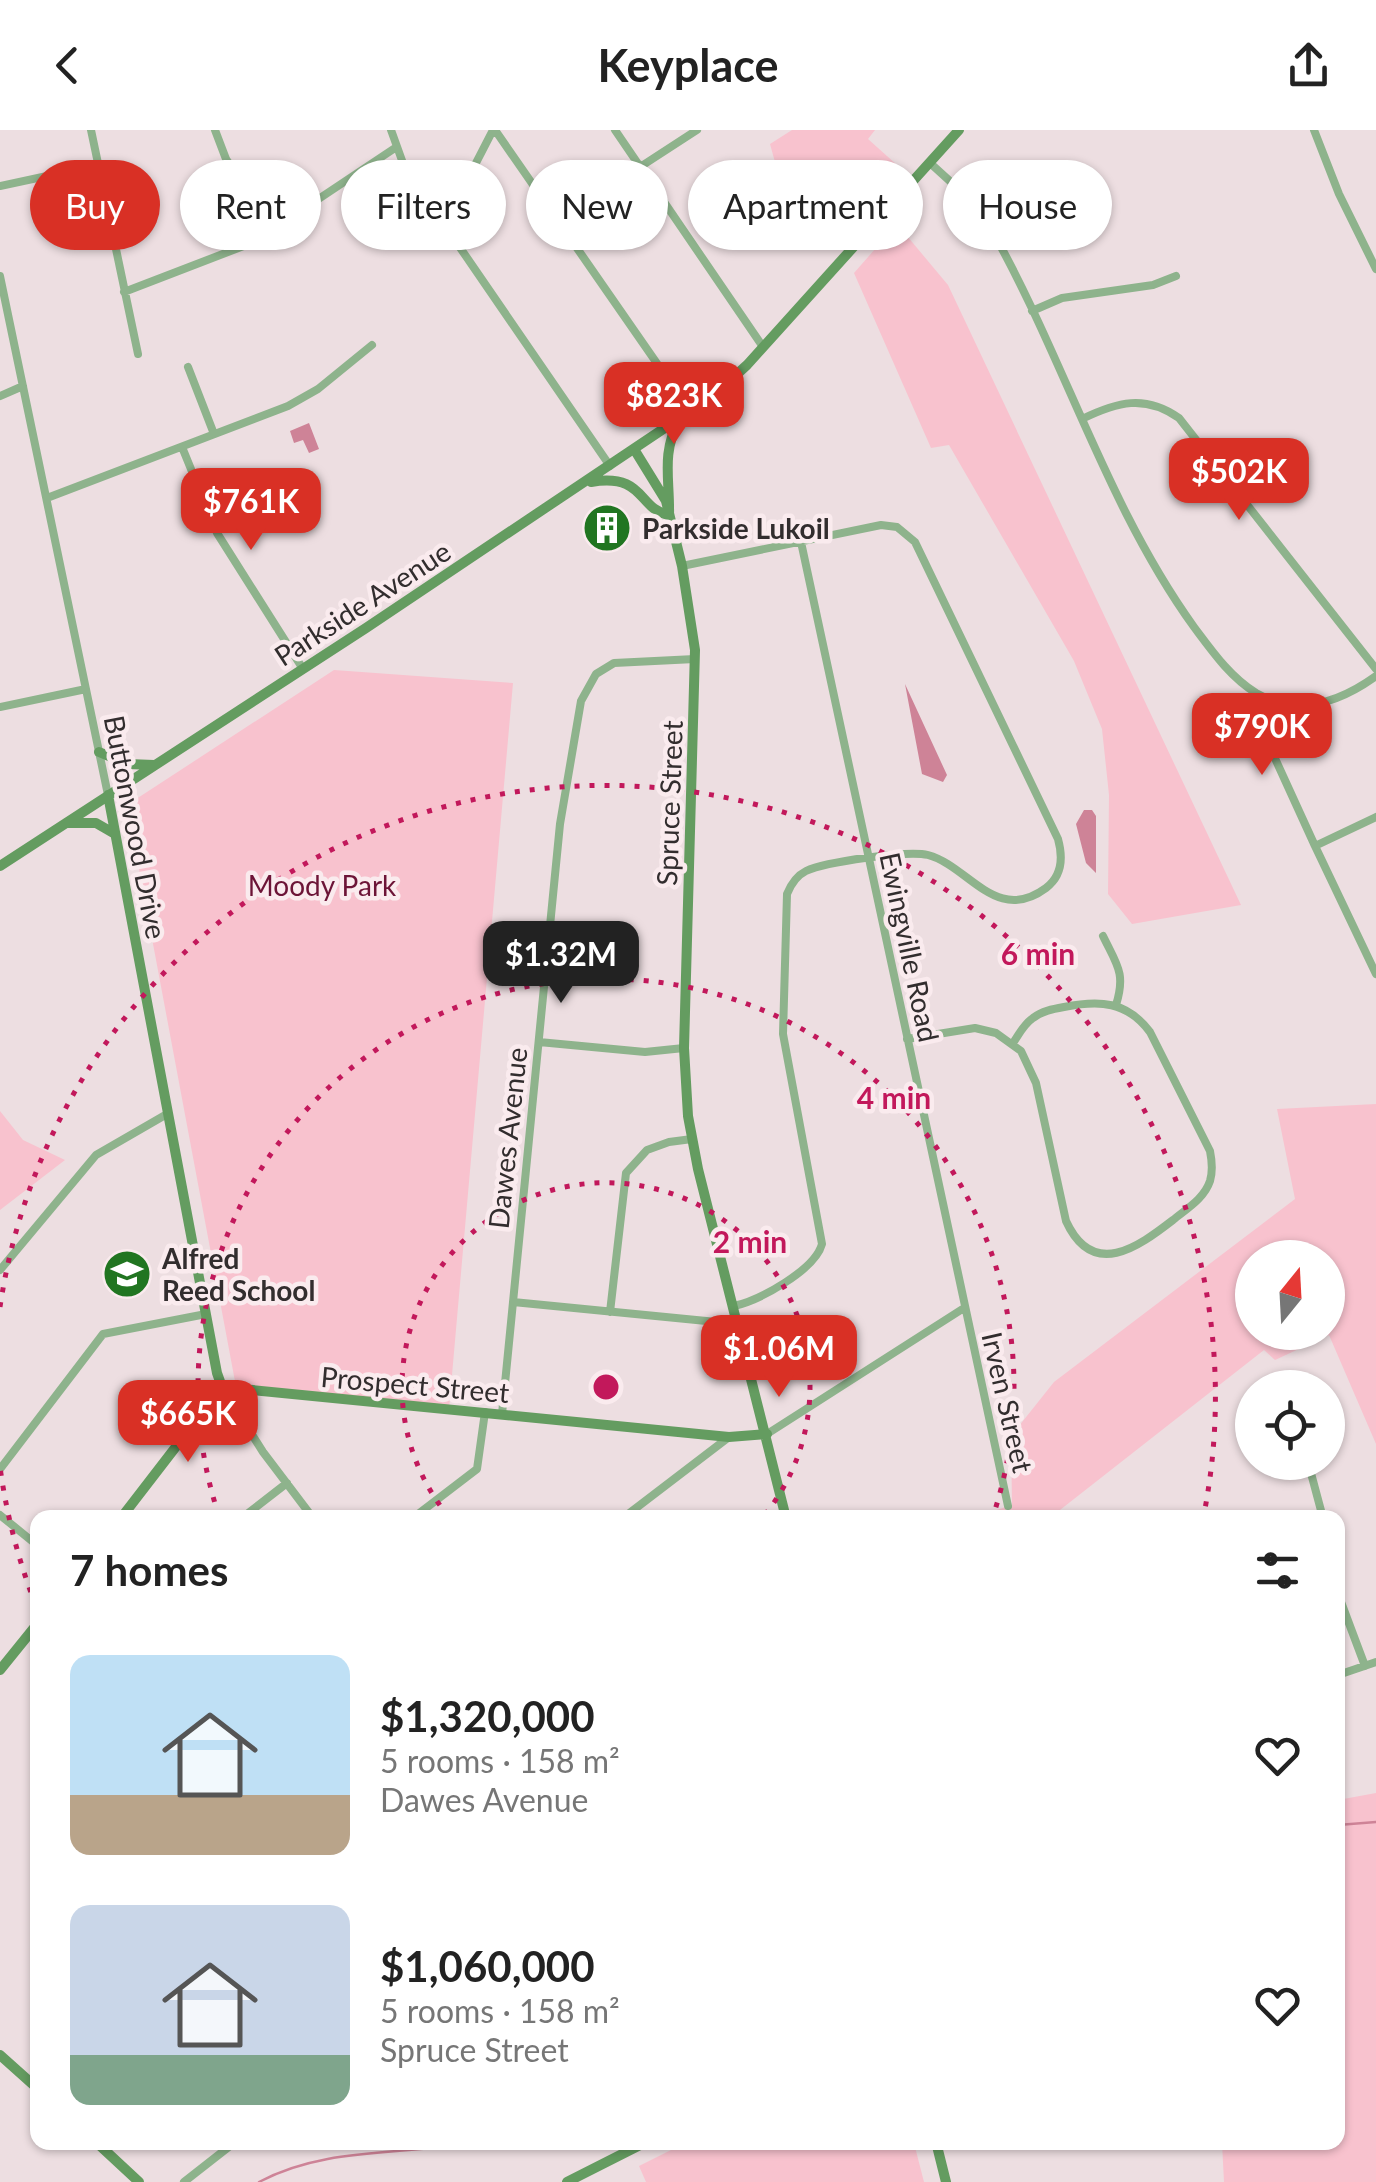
<!DOCTYPE html>
<html lang="en">
<head>
<meta charset="utf-8">
<style>
  :root { --surface:#fff; --page:#f2f2f2; --text:#222; --muted:#767676; --accent:#d93025 }
  body { margin:0; font-family:Lato,sans-serif; background:var(--page); color:var(--text); height:100vh; display:flex; flex-direction:column; font-size:38px; white-space:nowrap }
  * { box-sizing:border-box; margin:0 }
  p { font-size:32px; color:var(--muted) }
  .icon { flex:none; width:55px; height:55px; fill:none; stroke:currentColor; stroke-width:2; stroke-linecap:round; stroke-linejoin:round }
  .map { position:relative; flex:1; overflow:hidden }
  .sheet { position:absolute; left:30px; top:1380px; width:1315px; height:640px; display:flex; flex-direction:column; background:var(--surface); border-radius:20px; box-shadow:0 2px 8px #0004 }
  .sheet>* { flex:none }
  .banner { position:absolute; left:30px; top:30px; width:1318px; height:90px; display:flex; gap:20px }
  .needle { width:65px; rotate:18deg }
  .fabs { position:absolute; left:1235px; top:1110px; display:grid; gap:20px }
  .fabs a { display:grid; place-items:center; width:110px; height:110px; border-radius:50%; background:var(--surface); box-shadow:0 2px 8px #0004; font-size:50px }
  .price { position:absolute; translate:-50% -85px; padding:0 22px; border-radius:20px; background:var(--accent); color:#fff; font-size:32px; line-height:65px; filter:drop-shadow(0 2px 5px #0008) }
  .price::after { content:''; position:absolute; left:50%; top:60px; width:30px; height:22px; margin-left:-15px; background:inherit; clip-path:polygon(0 0,100% 0,50% 100%) }
  .price.current { background:#222; color:#fff }
  ul { padding:0; list-style:none }
  li { display:flex; align-items:center; gap:30px; height:250px; padding:0 40px }
  li span { display:grid; place-items:center; flex:none; width:280px; height:200px; border-radius:20px; color:#555 }
  li>.icon { margin-inline-start:auto }
  span .icon { width:120px; height:120px; fill:#fffc; stroke-width:1 }
  li b { font-size:42px }
  h2 { display:flex; justify-content:space-between; align-items:center; height:120px; padding:0 40px; font-size:42px }
  .tag { padding:0 35px; border-radius:45px; background:var(--surface); box-shadow:0 2px 8px #0004; font-size:35px; line-height:90px }
  .tag.current { background:var(--accent); color:#fff }
  header { display:flex; justify-content:space-between; align-items:center; height:130px; padding:0 40px; background:var(--surface); font-size:45px; font-weight:700 }
  .map>svg:first-child { display:block }
  .green { fill:#f8c2ce; fill-rule:evenodd }
  .water { fill:#ce8397 }
  .lines { fill:none; stroke-linecap:round; stroke-linejoin:round }
  .stream { stroke:#ce8397; stroke-width:2.5 }
  .street { stroke:#8eb38c; stroke-width:8 }
  .secondary { stroke:#649c60; stroke-width:10 }
  .ring { fill:none; stroke:#c2185b; stroke-width:5; stroke-dasharray:5 10 }
  .labels { text-anchor:middle; dominant-baseline:central; stroke-width:9; stroke-linejoin:round; paint-order:stroke }
  .poi-label { font-size:28px; font-weight:bold; fill:#322d2e; stroke:#faebee; text-anchor:start }
  .street-label { font-size:28px; fill:#322d2e; stroke:#faebee }
  .park-label { font-size:28px; fill:#6c1437; stroke:#faebee }
  .centre { fill:#c2185b; stroke:#faebee; stroke-width:5 }
  .ring-label { font-size:30px; text-anchor:middle; font-weight:bold; fill:#c2185b; stroke:#faebee; stroke-width:9; stroke-linejoin:round; paint-order:stroke }
</style>
</head>
<body>
<header><svg class="icon" aria-label="back" viewBox="0 0 24 24"><path d="M15 5l-7 7 7 7"/></svg>Keyplace<svg class="icon" aria-label="share" viewBox="0 0 24 24"><path d="M12 15V3M7 8l5-5 5 5M5 13v7h14v-7"/></svg></header>
<div class="map">
<svg width="1376" height="2052" viewBox="0 0 1376 2052">
  <rect width="100%" height="100%" fill="#eddee1"/>
  <!-- green -->
  <path class="green" d="M792,0H875L868,9L897,35L837,102L823,68L791,90L770,14Z
    M897,94L948,155L1241,775L1132,794L1108,764L1109,665L1102,599L1074,531L949,315L931,318L854,143Z
    M334,540L513,553L449,1279L237,1262L127,675Z
    M1376,974V1314L1329,1205L1275,1230L1264,1220L1051,1387L972,1388L1012,1375L1011,1306L1054,1252L1295,1069L1277,979ZM1252,1128H1328V1202H1252Z
    M0,981L23,1010L65,1030L0,1080Z
    M1376,1663V2052H1224L1222,2013L1338,2012V1670Z
    M687,2012L914,2013L924,2052H646L639,2036Z"/>
  <!-- water -->
  <path class="water" d="M309,293L319,319L309,323L303,310L294,313L290,301Z
    M905,554L947,645L943,652L922,644Z
    M1084,680H1092L1096,686V743L1086,733L1076,694Z"/>
  <g class="lines">
    <!-- stream -->
    <path class="stream" d="M1338,1695L1376,1692
      M259,2052C326,2016 402,2026 475,2012"/>
    <!-- street -->
    <path class="street" d="M91,0L138,224
      M215,0L226,29L274,100
      M391,0L404,36L610,336
      M495,0L690,281
      M615,0L763,217
      M1314,0L1339,64L1376,139
      M930,33L963,63L990,97C1064,227 1106,375 1194,497C1212,521 1230,547 1256,563C1298,587 1340,572 1376,546
      M640,37L697,0
      M0,56L98,35
      M444,95L493,0
      M0,146L108,665
      M124,162L254,112L395,18
      M1032,181L1062,168L1153,155L1176,146
      M188,237L214,304
      M0,266L23,256
      M1082,289C1117,272 1145,264 1179,288L1376,539
      M182,317L217,403L303,539
      M47,368L288,276L318,259L372,215
      M801,412L1008,1376
      M682,436L881,395L897,397L915,412L1058,709C1063,727 1062,746 1046,758C996,795 969,736 928,725C908,720 825,732 806,741C796,746 791,754 787,764L783,904L822,1114C815,1140 760,1170 734,1176
      M1277,572L1271,599L1273,624L1315,716
      M0,577L86,559
      M1376,687L1315,716L1376,844
      M1103,806C1117,835 1126,843 1116,875
      M907,909L975,898L996,903L1021,921L1036,953L1066,1091C1093,1150 1138,1117 1173,1090C1186,1079 1204,1069 1210,1051C1213,1041 1212,1031 1210,1021L1150,902C1127,871 1099,870 1064,877C1053,879 1042,881 1033,888C1024,894 1019,904 1013,913
      M539,912L645,922L684,918
      M0,1140L96,1025L167,984
      M513,1172L737,1194
      M610,1182L626,1043L647,1020L669,1012L692,1009
      M222,1257L263,1322L313,1388
      M502,1284L560,694L581,571L596,544L614,533L695,529
      M767,1304L964,1178
      M1308,1332L1323,1388
      M0,1339L103,1204L206,1184
      M0,1385L38,1416
      M1197,1386V1388
      M242,1388L287,1353
      M413,1388L477,1339L485,1282
      M623,1388L729,1307
      M1338,1464L1365,1536
      M1338,1545L1376,1532
      M184,2052L235,2012"/>
    <!-- secondary -->
    <path class="secondary" d="M634,319L666,371L682,436L695,520L684,918L688,986L698,1039L786,1388
      M591,352C646,343 637,379 669,385C670,350 661,323 679,291
      M99,622L128,634L154,635
      M108,665L217,1243L222,1257
      M66,693H96L115,704
      M0,736L366,498L714,265L747,235L959,0
      M222,1257L729,1307L767,1304
      M121,1388L222,1257
      M0,1540L38,1493
      M0,1925L38,1959
      M96,2012L139,2052
      M936,2012L946,2052
      M567,2052L646,2012"/>
  </g>
  <!-- distance rings -->
  <g class="ring">
    <path d="M449 1387A204 204 0 1 1 763 1387"/>
    <path d="M219 1386A408 408 0 1 1 993 1386"/>
    <path d="M36 1476A611 611 0 0 1 0 1337M0 1177A611 611 0 1 1 1204 1384"/>
  </g>
  <!-- icons -->
  <defs>
    <g id="building-disc" transform="scale(2.5)"><circle r="9.5" fill="#217521" stroke="#faebee"/><path d="M-4-6H4V6H1V3H-1V6H-4ZM-2.5-4.3h1.7v1.8h-1.7ZM.8-4.3h1.7v1.8H.8ZM-2.5-1h1.7V.8h-1.7ZM.8-1h1.7V.8H.8Z" fill="#fff"/></g>
    <g id="school-disc" transform="scale(2.5)"><circle r="9.5" fill="#217521" stroke="#faebee"/><path d="M0-5L7-2L0 1L-7-2ZM-4 1L0 2.5L4 1V4Q0 6-4 4Z" fill="#fff"/></g>
  </defs>
  <g fill-rule="evenodd">
    <use href="#building-disc" x="607" y="398"/>
    <use href="#school-disc" x="127" y="1144"/>
  </g>
  <g class="labels">
    <!-- poi labels -->
    <g class="poi-label">
      <text x="642" y="398">Parkside Lukoil</text>
      <text x="162" y="1128">Alfred<tspan x="162" dy="32">Reed School</tspan></text>
    </g>
    <!-- street labels -->
    <g class="street-label">
      <text transform="translate(362 473) rotate(-33)">Parkside Avenue</text>
      <text transform="translate(669 673) rotate(-88)">Spruce Street</text>
      <text transform="translate(136 697) rotate(79)">Buttonwood Drive</text>
      <text transform="translate(910 817) rotate(78)">Ewingville Road</text>
      <text transform="translate(507 1008) rotate(-84)">Dawes Avenue</text>
      <text transform="translate(415 1254) rotate(5)">Prospect Street</text>
      <text transform="translate(1008 1272) rotate(77)">Irven Street</text>
    </g>
    <!-- park labels -->
    <g class="park-label">
      <text x="322" y="755">Moody Park</text>
    </g>
  </g>
  <circle cx="606" cy="1257" r="15" class="centre"/>
  <g class="ring-label">
    <text x="1038" y="835">6 min</text>
    <text x="894" y="979">4 min</text>
    <text x="750" y="1123">2 min</text>
  </g>
</svg>
<div class="fabs">
<a><svg class="needle" viewBox="-14 -14 28 28"><path d="M0-13l5 13h-10z" fill="#e53935"/><path d="M0 13l5-13h-10z" fill="#767676"/></svg></a>
<a><svg class="icon" aria-label="locate" viewBox="0 0 24 24"><circle cx="12" cy="12" r="6"/><path d="M12 2v4M12 18v4M2 12h4M18 12h4"/></svg></a>
</div>
<b class="price" style="left:674px;top:317px">$823K</b>
<b class="price" style="left:1239px;top:393px">$502K</b>
<b class="price" style="left:251px;top:423px">$761K</b>
<b class="price" style="left:1262px;top:648px">$790K</b>
<b class="price current" style="left:561px;top:876px">$1.32M</b>
<b class="price" style="left:779px;top:1270px">$1.06M</b>
<b class="price" style="left:188px;top:1335px">$665K</b>
<div class="banner">
<a class="tag current">Buy</a>
<a class="tag">Rent</a>
<a class="tag">Filters</a>
<a class="tag">New</a>
<a class="tag">Apartment</a>
<a class="tag">House</a>
</div>
<section class="sheet">
<h2>7 homes<svg class="icon" aria-label="filters" viewBox="0 0 24 24"><path d="M4 7h16M4 17h16"/><circle cx="9" cy="7" r="2"/><circle cx="15" cy="17" r="2"/></svg></h2>
<ul>
<li><span style="background:linear-gradient(#bfe0f5 70%,#b9a48a 0)"><svg class="icon" aria-label="home" viewBox="0 0 24 24"><path d="M3 11l9-7 9 7M6 9v11h12V9"/></svg></span><div><b>$1,320,000</b><p>5 rooms · 158 m²</p><p>Dawes Avenue</p></div><svg class="icon" aria-label="heart" viewBox="0 0 24 24"><path d="M12 20l-8-8c-3-5 5-10 8-4 3-6 11-1 8 4z"/></svg></li>
<li><span style="background:linear-gradient(#c9d6e8 75%,#7fa58c 0)"><svg class="icon" aria-label="home" viewBox="0 0 24 24"><path d="M3 11l9-7 9 7M6 9v11h12V9"/></svg></span><div><b>$1,060,000</b><p>5 rooms · 158 m²</p><p>Spruce Street</p></div><svg class="icon" aria-label="heart" viewBox="0 0 24 24"><path d="M12 20l-8-8c-3-5 5-10 8-4 3-6 11-1 8 4z"/></svg></li>
</ul>
</section>
</div>
</body>
</html>
